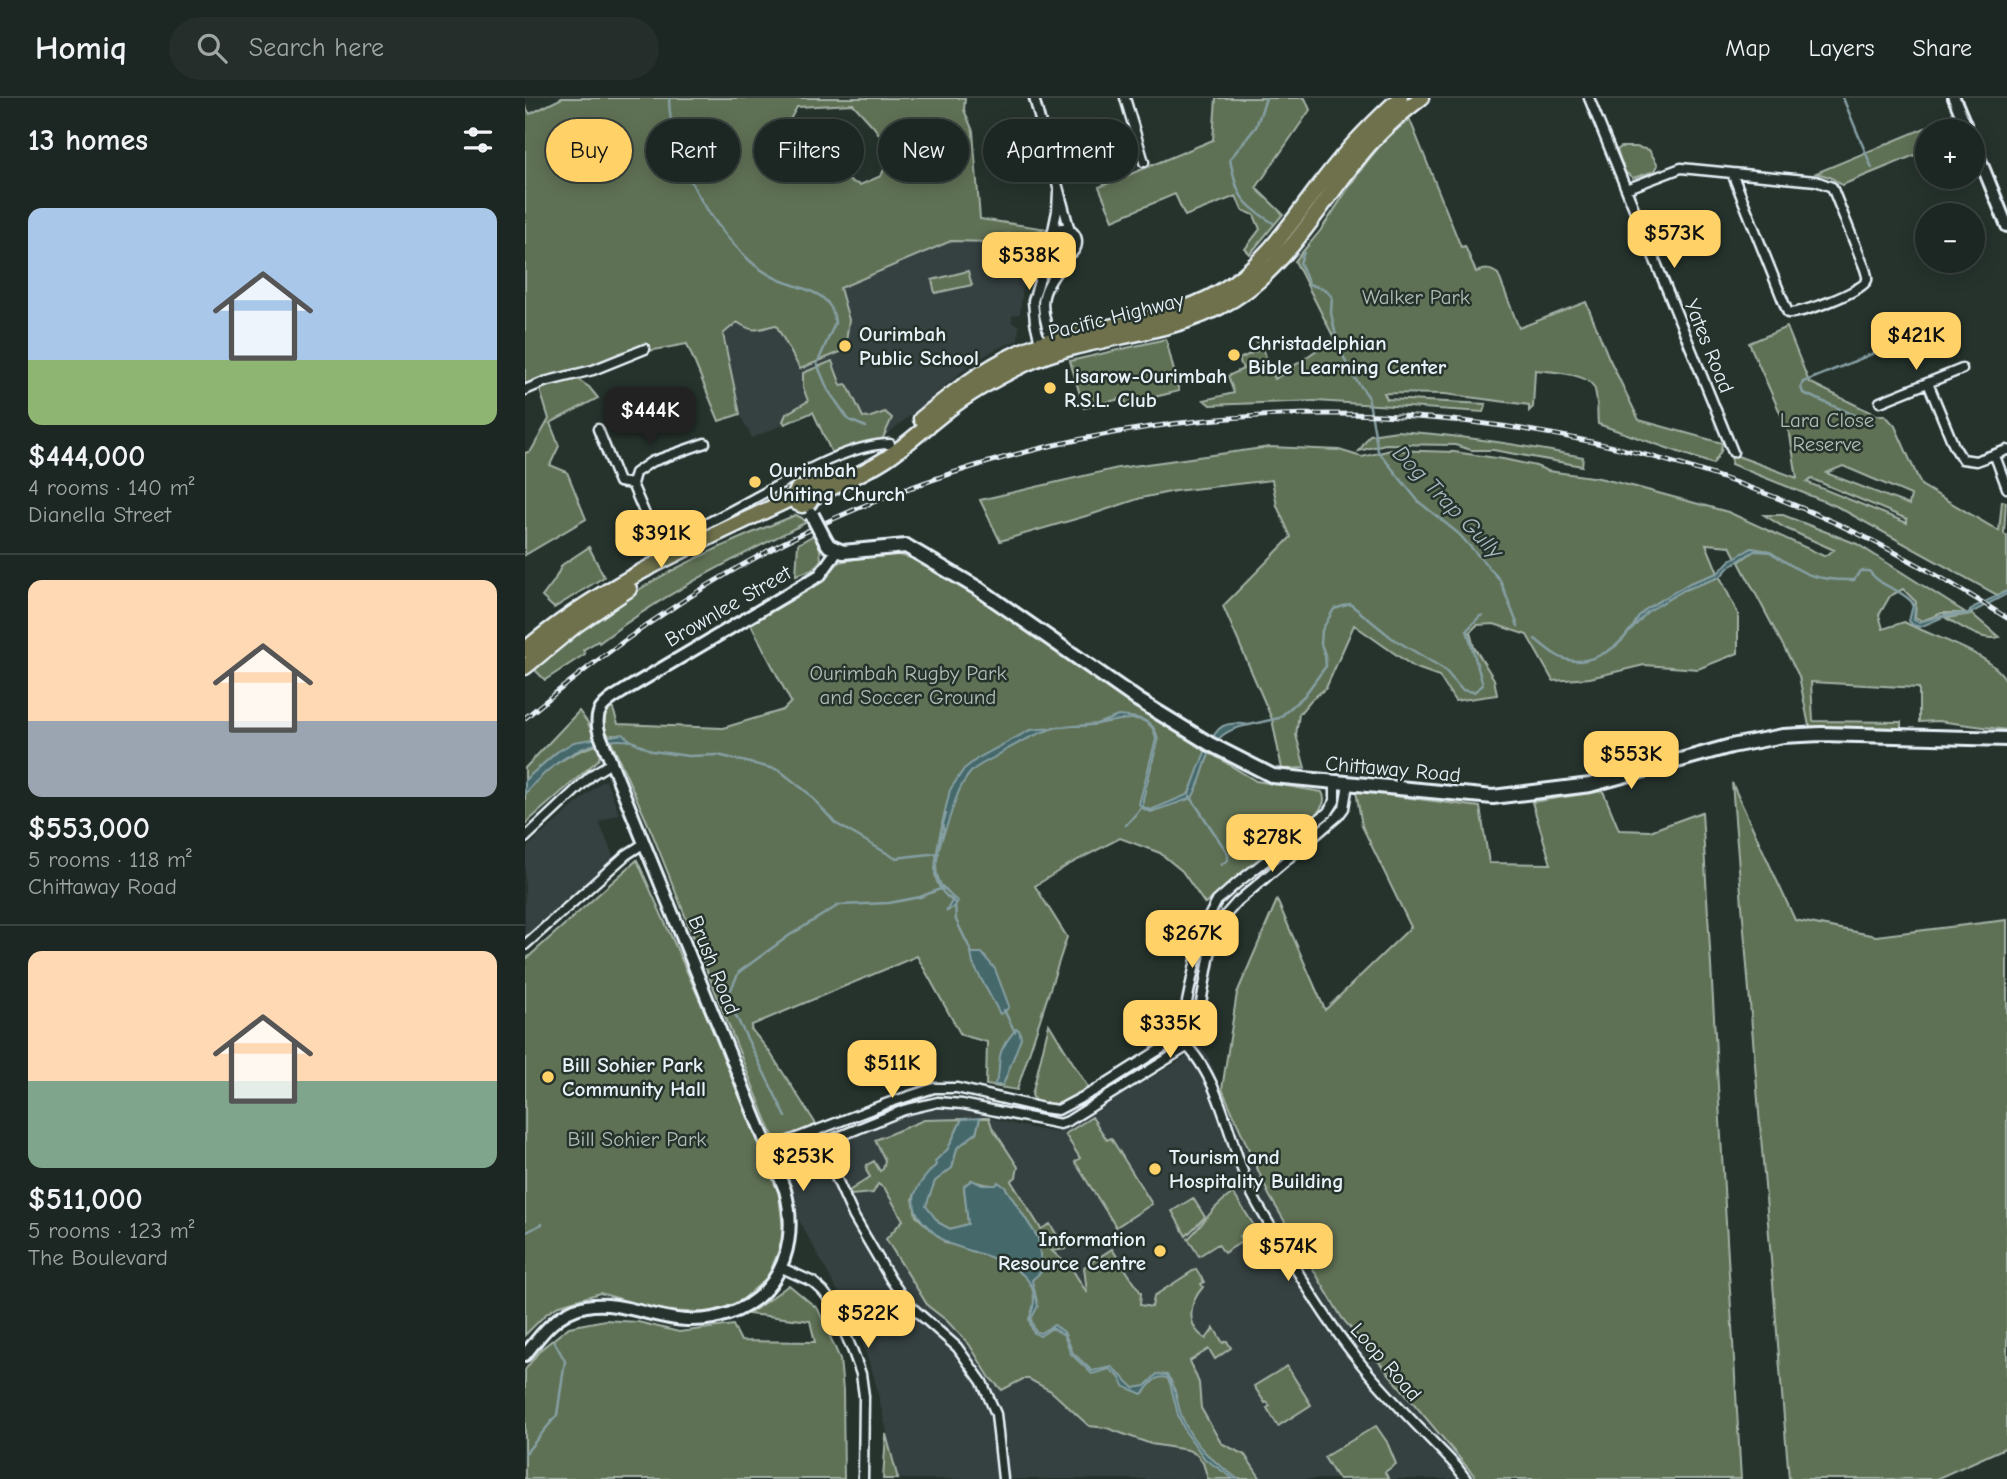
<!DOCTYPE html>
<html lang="en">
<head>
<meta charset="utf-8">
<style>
  :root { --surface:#1c2622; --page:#252e2a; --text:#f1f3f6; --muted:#a0a5a5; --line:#3a4340; --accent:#ffd166 }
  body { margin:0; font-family:"Comic Neue",sans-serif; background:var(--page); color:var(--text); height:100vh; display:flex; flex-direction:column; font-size:26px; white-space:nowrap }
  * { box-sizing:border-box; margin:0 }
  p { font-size:23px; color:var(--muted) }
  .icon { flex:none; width:38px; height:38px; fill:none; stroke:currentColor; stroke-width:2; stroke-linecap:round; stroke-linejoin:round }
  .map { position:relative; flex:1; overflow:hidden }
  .side { display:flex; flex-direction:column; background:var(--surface); width:525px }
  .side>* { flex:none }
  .guide { position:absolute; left:21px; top:21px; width:665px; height:63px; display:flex; gap:14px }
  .fabs { position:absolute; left:1390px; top:21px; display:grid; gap:14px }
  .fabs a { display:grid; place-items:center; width:70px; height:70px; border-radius:50%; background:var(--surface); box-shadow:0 4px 18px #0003,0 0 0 2px var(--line); font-size:35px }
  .price { position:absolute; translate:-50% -60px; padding:0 16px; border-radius:14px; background:var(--accent); color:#111; font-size:23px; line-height:46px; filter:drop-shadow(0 2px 4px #0008) }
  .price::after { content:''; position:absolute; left:50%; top:42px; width:21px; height:16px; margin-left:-10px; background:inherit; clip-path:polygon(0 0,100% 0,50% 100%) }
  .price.current { background:#222; color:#fff }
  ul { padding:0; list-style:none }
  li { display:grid; align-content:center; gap:14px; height:371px; padding:0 28px }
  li+li { border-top:2px solid var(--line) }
  li span { display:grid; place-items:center; height:217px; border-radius:14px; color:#555 }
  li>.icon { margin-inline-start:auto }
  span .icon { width:126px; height:126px; fill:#fffc; stroke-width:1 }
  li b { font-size:30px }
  h2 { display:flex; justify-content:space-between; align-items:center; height:84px; padding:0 28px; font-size:30px }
  .tag { padding:0 24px; border-radius:32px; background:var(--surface); box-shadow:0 4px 18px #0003,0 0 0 2px var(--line); font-size:24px; line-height:63px }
  .tag.current { background:var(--accent); color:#111 }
  header { display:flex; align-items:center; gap:42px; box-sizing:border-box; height:98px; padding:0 35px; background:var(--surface); border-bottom:2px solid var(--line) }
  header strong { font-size:33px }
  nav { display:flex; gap:38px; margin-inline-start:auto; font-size:24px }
  .search { width:490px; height:63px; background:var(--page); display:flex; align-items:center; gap:18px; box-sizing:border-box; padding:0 24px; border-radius:38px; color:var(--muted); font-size:26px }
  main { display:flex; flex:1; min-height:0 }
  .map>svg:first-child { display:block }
  .built { fill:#364040 }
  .green { fill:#5e7154; stroke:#a3b1a6; stroke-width:2; fill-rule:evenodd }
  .water { fill:#44686b; stroke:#869fa3; stroke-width:2 }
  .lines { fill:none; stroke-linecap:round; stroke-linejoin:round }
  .stream { stroke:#869fa3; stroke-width:2.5 }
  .minor-casing { stroke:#e8f1f8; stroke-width:13 }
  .tertiary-casing { stroke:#e8f1f8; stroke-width:16 }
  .secondary-casing { stroke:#e8f1f8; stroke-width:18 }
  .primary-casing { stroke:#e8f1f8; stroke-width:19 }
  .minor { stroke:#26332d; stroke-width:8 }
  .tertiary { stroke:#26332d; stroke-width:10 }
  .secondary { stroke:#26332d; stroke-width:12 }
  .primary { stroke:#6e714b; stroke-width:14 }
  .rail-casing { stroke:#e8f1f8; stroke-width:5 }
  .rail { stroke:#26332d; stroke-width:2.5; stroke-dasharray:8; stroke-linecap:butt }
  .secondary-bridge-casing { stroke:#e8f1f8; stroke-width:18; stroke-linecap:butt }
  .secondary-bridge { stroke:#26332d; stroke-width:12 }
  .poi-dot { fill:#ffd166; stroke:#26332d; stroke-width:2.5 }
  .labels { text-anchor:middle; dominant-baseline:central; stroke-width:5; stroke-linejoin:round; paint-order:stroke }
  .park-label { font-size:21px; fill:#b1beb6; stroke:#26332d }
  .street-label { font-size:21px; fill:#e8f1f8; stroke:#26332d }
  .poi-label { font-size:21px; font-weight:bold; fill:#e8f1f8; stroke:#26332d; text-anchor:start }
  .water-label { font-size:23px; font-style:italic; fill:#a6bac0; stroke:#26332d }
</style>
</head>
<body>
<header>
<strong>Homiq</strong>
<div class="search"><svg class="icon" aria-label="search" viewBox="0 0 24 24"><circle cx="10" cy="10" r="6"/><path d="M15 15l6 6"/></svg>Search here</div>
<nav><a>Map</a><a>Layers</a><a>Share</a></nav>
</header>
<main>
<section class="side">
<h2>13 homes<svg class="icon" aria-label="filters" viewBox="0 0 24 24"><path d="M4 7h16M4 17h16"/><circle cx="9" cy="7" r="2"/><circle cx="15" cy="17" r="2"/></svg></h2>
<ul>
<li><span style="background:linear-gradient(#a9c7e8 70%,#8fb573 0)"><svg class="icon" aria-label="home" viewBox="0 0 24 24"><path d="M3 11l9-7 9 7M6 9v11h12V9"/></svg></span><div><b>$444,000</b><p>4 rooms · 140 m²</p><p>Dianella Street</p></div></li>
<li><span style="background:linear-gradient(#ffd9b3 65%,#9aa5b1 0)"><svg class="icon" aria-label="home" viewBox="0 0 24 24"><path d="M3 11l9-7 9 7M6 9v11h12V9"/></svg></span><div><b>$553,000</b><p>5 rooms · 118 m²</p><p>Chittaway Road</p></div></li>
<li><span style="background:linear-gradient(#ffd9b3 60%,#7fa58c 0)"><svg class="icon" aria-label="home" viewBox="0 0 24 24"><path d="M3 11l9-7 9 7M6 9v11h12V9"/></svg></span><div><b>$511,000</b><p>5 rooms · 123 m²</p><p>The Boulevard</p></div></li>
</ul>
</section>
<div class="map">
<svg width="1482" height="1381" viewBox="0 0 1482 1381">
  <rect width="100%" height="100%" fill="#26332d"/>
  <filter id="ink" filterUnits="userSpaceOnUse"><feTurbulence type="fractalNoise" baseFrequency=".0143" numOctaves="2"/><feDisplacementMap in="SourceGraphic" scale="14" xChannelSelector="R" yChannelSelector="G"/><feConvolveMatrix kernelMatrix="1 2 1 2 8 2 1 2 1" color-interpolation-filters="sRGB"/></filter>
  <g filter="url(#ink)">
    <!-- built -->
    <path class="built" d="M514,138L518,156L498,188L495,215L487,218V225L494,227L493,242L471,251L445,267L358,340L309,360L288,314L227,340L215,316L194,323L163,246L243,139L315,190L426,143L465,144Z
      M81,682L94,716L74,724L89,760L0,839V751L76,684Z
      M674,948L682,956L717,1040L744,1097L817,1220L952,1381H373L349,1279L331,1227L274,1122L255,1069L394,1013L429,1010L491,1027L532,1035L664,957Z"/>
    <!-- green -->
    <path class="green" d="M37,0H440L439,12L448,33L455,121L522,131L500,136H481L465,144L426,143L315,190L324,222L320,252L275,271L251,227C232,231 230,236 212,224L198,236L215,316L194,323L162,246L124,253L121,247L65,269L26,278L0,290V8L5,16ZM328,6L348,28L367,54L356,78L335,87L271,63L257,36L272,9Z
      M691,0H780L785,12L731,90L758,116L725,156L720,151L735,131L729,117L717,112L711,98L660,118L650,96L588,122L574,89L688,42Z
      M1424,20L1430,33H1402V52L1317,87L1305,79L1291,75Z
      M885,22L936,149L940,148L951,174C960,171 965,170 973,176L994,230L1061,204L1083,258L1114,322L1197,345L1196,353L1188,366L1073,326C1072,315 1073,303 1070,292C1066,275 1026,274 1010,272L1008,309L1004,313V307L920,296L859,295L862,301L961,306L958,314L791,303L685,307L679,302L709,295L703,278L718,271L714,261L734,252L730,240L733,239L750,281L809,240L770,163C778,153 787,143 795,133C822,95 845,48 885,22Z
      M1096,49H1111L1124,52L1133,67L1130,73L1108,80L1100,74L1092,52Z
      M443,173L447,187L410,195L407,182Z
      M1262,229L1284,284L1351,317H1360L1370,328L1396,387L1474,433L1477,403L1481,404L1479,436L1482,438V493L1472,497L1311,408L1206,366L1207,356L1272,380L1265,337L1224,245ZM1318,368L1386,397L1384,407L1301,375ZM1287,381L1382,421V425L1281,384Z
      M641,241L654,293L601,306L599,300L559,310L545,263Z
      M307,263L316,287L321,286L323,288L338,319L343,320L360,314L367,320L358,340L309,360L288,314L260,326L258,323L261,316L283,303L278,289V275Z
      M49,279L64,289L73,300L25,325L34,348L25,367L42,374L61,421L0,457V355L6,353L24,321L14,289Z
      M872,333C934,337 997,347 1058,359L1057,368L968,352H946L930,347L860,346L834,353L845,337Z
      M745,349L814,352L837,359L866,352L929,354L978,361L1011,368L1023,373L1074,380L1111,389L1203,414L1299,458L1309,452L1260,430L1239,417H1258L1332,446L1441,515H1417L1397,523L1390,519L1391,504L1378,491L1365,498L1354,517L1358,531L1379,524C1405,538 1469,556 1481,583C1482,596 1482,618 1482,632L1413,623L1394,624V590L1286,584L1288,623L1376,624V630L1284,628L1274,578L1214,464L1229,453H1243L1227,450L1211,460L1205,448L1181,446L1193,475L1165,485L1114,518L1159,492L1195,479L1213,516V555L1173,571L1119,567L1065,580L1028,583L1002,537L969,526L952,527L945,534L949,549L969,581L972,597L930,603L914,578L889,569L829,527L801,590L786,602L774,616L771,637L780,670L757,671L747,621L698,508L766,439L752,408L747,382L650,393L616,400L568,416L475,443L455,402L593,370Z
      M271,417L277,420L280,425C209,461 137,496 74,545L73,543L58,552L60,556L20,582L8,570C47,539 87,507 130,482C174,457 223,436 271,417Z
      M289,437L295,451L296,462L287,472L271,477L273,446Z
      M64,449L79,479L29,510L17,499L29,483L37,467Z
      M365,455L391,461L429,484L682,654L661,702L685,655L731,683L797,694C802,703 797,709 791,717L680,806L657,773L635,755L595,740L543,767L510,788L542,839L492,992L461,987L462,944L436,937L392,858L227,927L226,931L244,953L291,1026L290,1028L254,1041L248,1038L245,1031L127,735L86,643L94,641L104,642L88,637L84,638L77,627L80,615L87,608L93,626L198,630L258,612L266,604L224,523L299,481L314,464Z
      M1447,516L1474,539C1457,544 1436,528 1421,520Z
      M54,613L63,625L70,641L32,654L0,682V670Z
      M72,647L75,654L74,661L0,726C0,718 0,707 0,698C5,676 52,652 72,647Z
      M1207,685L1270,822L1351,838L1482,822V1349L1411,1381H1264Z
      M831,693L955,709L964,765L1026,766L1007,704L1078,693L1094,732L1125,733L1177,714L1216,1381H952L817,1220L744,1097L697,991L712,895L752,802L800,912L886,829L837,728Z
      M112,762L193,943L253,1089L259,1139L243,1179L217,1202L188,1215L136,1213L75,1195L35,1207L21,1216L0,1237V862Z
      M524,926L564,991C545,1003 532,1010 510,1004L507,997Z
      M567,1019L582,1042L586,1040L627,1106L591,1129L550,1064L555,1060L540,1036Z
      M455,1020H464L467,1029L493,1069L491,1079L486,1083L516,1131L525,1126L541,1151L527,1153L547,1171L562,1195L559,1169L587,1151L616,1195L615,1207L627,1209L629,1198L671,1171L679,1184L676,1186L678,1189C663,1206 661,1228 681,1241L689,1230L698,1245L702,1243L706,1250L690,1261L684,1251L665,1263L674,1285L676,1310L696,1345L720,1357L736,1381H683L678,1365L672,1357L663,1352L626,1346L582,1330L564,1328L526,1293L504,1281H498L477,1292L465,1280L444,1246L421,1222L403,1208L361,1141L378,1122L360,1091L353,1086L348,1095L326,1097L324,1093L345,1079L341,1072L342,1067L349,1063L355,1073L358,1071L360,1062L350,1042L399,1022L437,1021L423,1051L411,1063V1067L398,1082L388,1100L391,1118L421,1145L460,1155L484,1166L506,1183L513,1140L480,1089C468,1086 458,1088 446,1082L439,1089L443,1126L425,1131L414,1125L400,1108L410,1083L427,1070L432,1050L451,1035Z
      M708,1095L730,1129L715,1138L718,1143L699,1155L693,1146L674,1158L663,1141C681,1123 687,1109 708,1095Z
      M668,1100L680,1119L661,1138L647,1113Z
      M264,1187L293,1211L315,1261L318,1292L319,1381H0V1272L15,1252L44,1229L80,1222L113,1224L154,1234L208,1227L216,1243L290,1244L285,1223L224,1216Z
      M762,1268L786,1307L753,1328L742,1310L745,1308L742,1304L740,1305L729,1288Z
      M851,1328L862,1344L871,1366L860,1374L863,1380L813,1381L799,1359Z
      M361,1336L373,1381H358Z"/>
    <!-- water -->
    <path class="water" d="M1227,450L1244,454L1229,453L1204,469L1195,479L1159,492L1122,514L1104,535L1114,518L1121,511L1165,485L1193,475L1205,462Z
      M1482,493V496L1444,516L1418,519L1395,529L1388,527L1384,523L1388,507L1386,503L1390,507L1389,522L1394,524L1420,517L1443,515L1449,509Z
      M593,618C612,619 630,620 633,642L618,701V709L626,712L664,696C671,680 683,636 698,628C707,624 716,626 725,627C677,634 686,667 667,700L626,714L620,712L614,706L631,641C627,609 588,624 568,627C554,629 539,627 526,631C505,638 487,648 468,660C461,664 451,668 446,674C432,690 429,708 422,727C415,747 405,767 416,787C422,792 426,800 433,803L430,808L421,814L428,801L421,791H417C406,772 411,774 413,756C413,747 413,741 419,733L417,726L425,692L439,671L453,660L505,632L571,626Z
      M98,636L106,643C66,636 24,666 0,696V682L32,654L49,644Z
      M446,855H457L470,871L484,908L480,914L475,916L448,866Z
      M491,931L494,932L496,940L478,987H469C476,976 473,969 475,958C477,947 485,939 491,931Z
      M455,1020L451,1035L432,1050L427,1070L410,1083L401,1108L414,1125L425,1131L443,1126L439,1088L447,1082L457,1087H471L473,1084L480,1089L513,1140L517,1173L507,1182L513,1208L506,1221L510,1233L515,1235L529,1227L539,1234L548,1255L567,1273L587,1269L609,1290L620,1288L632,1276L642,1277C652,1289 651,1305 657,1319C668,1348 689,1364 713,1381H709L680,1361L660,1333L653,1317L645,1285L642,1280C629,1276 624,1289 617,1296L600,1289L594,1279L585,1271L567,1276L546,1256L539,1237L527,1230L515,1238L508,1234L504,1221C528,1168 459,1159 425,1146C417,1143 409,1135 403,1129C378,1106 390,1088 411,1067L410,1063L423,1051L437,1021Z"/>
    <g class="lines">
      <!-- stream -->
      <path class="stream" d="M144,0C145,60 181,120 223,161C232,170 248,180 260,184C282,192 308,195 310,225L292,266L303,292L324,322L341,329
        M741,0L731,29L705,61C712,98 716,105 748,125
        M1318,0L1347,70
        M779,154L775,165L784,186L801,192L807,199L806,215L812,243L825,274L843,298L853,353L894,404L934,436L975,482L993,528
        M1334,319L1278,295L1276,289L1278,284L1286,281L1381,242
        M1242,452C1277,475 1286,483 1329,482L1335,473H1344C1358,491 1371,488 1386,503
        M1010,541C1018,547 1025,554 1033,558C1057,572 1092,553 1105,532
        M724,627L754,620L779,598L801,568L800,557L796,546L797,532L809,511L825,506L867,540L919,571L937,592L949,594L958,587L942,532L955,518H957
        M103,641L127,653L163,658L193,657L254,672L283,695L310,725L370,760L414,755
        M665,698L703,756V762L696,767
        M421,716C416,729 407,771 412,783C415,793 422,799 430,805L431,822L447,855
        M601,727L617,709
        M479,912L490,934
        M261,1019L202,900L214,874L265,837L314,807L364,805L395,799L415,791
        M0,1135L17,1126
        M0,1356L32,1317L40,1263L29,1243"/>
      <!-- minor casing -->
      <g class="minor-casing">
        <path id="minor" d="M509,0L545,133
          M600,0L619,64
          M1064,0L1208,354
          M1101,91L1156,70L1207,75L1263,215C1276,216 1337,194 1342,182C1343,179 1341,175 1340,171L1307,89L1291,83L1207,75
          M524 144a14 14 0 1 1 28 0a14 14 0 1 1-28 0Z
          M527,137L532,113L533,94
          M527,246C512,197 515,198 543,157
          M516,249L510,224L508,203L525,148
          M1403,285L1429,348L1437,361L1451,363L1482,352
          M0,292L19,284L68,272L120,251
          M1355,304L1437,271
          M73,331L94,384L107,386
          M1470,358L1482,390
          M107,386L134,449L152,454
          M107,386L110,375L126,364L180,345
          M134,449C164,434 196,419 226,402C264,382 322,346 365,346
          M0,740L68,676L86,665
          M0,847L101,757L118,746
          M652,939C696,973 704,1048 727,1096C735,1112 745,1127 754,1142C778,1184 803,1225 833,1262C863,1300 898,1333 931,1368L941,1381
          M290,1033L329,1119L366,1182L383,1206L432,1249L457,1284L471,1316L478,1381
          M247,1058L256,1046L363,1005L409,990H432L518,1010L533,1012L569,993L642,947L652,939L657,928L675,842L679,828L692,803L711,786L803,714L810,703V685
          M249,1065L379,1012L413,1004L437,1006L535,1026L543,1023L663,948L671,932L685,856L697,821L712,804L813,718L819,710L823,686
          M257,1170L288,1184L298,1193L307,1205L328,1254L336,1276L339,1298L338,1381"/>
      </g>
      <!-- tertiary casing -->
      <g class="tertiary-casing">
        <path id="tertiary" d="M1429,0L1443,33
          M1447,42L1482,128
          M0,1257C16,1236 33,1213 61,1208C96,1202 128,1221 162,1222C239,1224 279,1162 260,1092L75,637C66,610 82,604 102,591L295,477L312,453"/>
      </g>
      <!-- secondary casing -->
      <g class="secondary-casing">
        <path id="secondary" d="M300,442L304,448L318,454L381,448L454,491L613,602L685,646L748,678L968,699L1065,687L1206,648L1258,638L1296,636L1482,641"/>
      </g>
      <!-- primary casing -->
      <g class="primary-casing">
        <path id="primary" d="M396,321C436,288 476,257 527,242C582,226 644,224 695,194C745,164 773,113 809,69C829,44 851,22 875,0
          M282,391L306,380
          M287,400C311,386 338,376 362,360C384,345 403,327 424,311C448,292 475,278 502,265C573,233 657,241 722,192C770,155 800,99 838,54C855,33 875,16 896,0
          M0,552C79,484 176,444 269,399L273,391H282L287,400L284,405L277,407L272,405L269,399
          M0,569L51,527L104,491"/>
      </g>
      <!-- minor -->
      <use href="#minor" class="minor"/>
      <!-- tertiary -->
      <use href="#tertiary" class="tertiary"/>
      <!-- secondary -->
      <use href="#secondary" class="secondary"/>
      <!-- primary -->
      <use href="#primary" class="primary"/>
      <!-- rail casing -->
      <g class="rail-casing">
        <path id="rail" d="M0,620C80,553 165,493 258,445C563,290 930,275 1247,398C1330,430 1407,472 1482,520"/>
      </g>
      <!-- rail -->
      <use href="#rail" class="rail"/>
      <!-- secondary-bridge casing -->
      <g class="secondary-bridge-casing">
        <path id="secondary-bridge" d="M287,417L300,442"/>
      </g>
      <!-- secondary-bridge -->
      <use href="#secondary-bridge" class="secondary-bridge"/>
    </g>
  </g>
  <!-- markers -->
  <g class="poi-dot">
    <circle cx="320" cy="248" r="7"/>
    <circle cx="709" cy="257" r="7"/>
    <circle cx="525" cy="290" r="7"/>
    <circle cx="230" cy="384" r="7"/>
    <circle cx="23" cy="979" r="7"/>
    <circle cx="630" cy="1071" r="7"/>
    <circle cx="635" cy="1153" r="7"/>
  </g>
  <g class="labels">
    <!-- park labels -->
    <g class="park-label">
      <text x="891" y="199">Walker Park</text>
      <text x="1302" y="322">Lara Close<tspan x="1302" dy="24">Reserve</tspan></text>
      <text x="383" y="575">Ourimbah Rugby Park<tspan x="383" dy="24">and Soccer Ground</tspan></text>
      <text x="112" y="1041">Bill Sohier Park</text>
    </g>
    <!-- street labels -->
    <g class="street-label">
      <text transform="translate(591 218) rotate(-14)">Pacific Highway</text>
      <text transform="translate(1184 248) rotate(68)">Yates Road</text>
      <text transform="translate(203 508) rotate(-30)">Brownlee Street</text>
      <text transform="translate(868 671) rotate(5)">Chittaway Road</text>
      <text transform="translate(189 867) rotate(68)">Brush Road</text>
      <text transform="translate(861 1264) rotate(49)">Loop Road</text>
    </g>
    <!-- poi labels -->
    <g class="poi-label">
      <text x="334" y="236">Ourimbah<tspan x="334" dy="24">Public School</tspan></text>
      <text x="723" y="245">Christadelphian<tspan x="723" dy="24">Bible Learning Center</tspan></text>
      <text x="539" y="278">Lisarow-Ourimbah<tspan x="539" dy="24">R.S.L. Club</tspan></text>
      <text x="244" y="372">Ourimbah<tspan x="244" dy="24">Uniting Church</tspan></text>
      <text x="37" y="967">Bill Sohier Park<tspan x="37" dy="24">Community Hall</tspan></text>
      <text x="644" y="1059">Tourism and<tspan x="644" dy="24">Hospitality Building</tspan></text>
      <text x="621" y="1141" text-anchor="end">Information<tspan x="621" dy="24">Resource Centre</tspan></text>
    </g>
    <!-- water labels -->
    <g class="water-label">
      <text transform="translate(923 404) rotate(46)">Dog Trap Gully</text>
    </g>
  </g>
</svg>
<div class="fabs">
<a>+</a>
<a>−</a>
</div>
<b class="price" style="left:1149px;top:172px">$573K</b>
<b class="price" style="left:504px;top:194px">$538K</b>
<b class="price" style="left:1391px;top:274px">$421K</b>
<b class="price current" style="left:125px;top:349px">$444K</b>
<b class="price" style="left:136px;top:472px">$391K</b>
<b class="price" style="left:1106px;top:693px">$553K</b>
<b class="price" style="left:747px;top:776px">$278K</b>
<b class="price" style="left:667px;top:872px">$267K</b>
<b class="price" style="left:645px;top:962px">$335K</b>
<b class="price" style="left:367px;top:1002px">$511K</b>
<b class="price" style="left:278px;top:1095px">$253K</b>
<b class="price" style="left:763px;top:1185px">$574K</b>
<b class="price" style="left:343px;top:1252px">$522K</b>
<div class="guide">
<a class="tag current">Buy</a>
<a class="tag">Rent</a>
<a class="tag">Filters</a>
<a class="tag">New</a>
<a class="tag">Apartment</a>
</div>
</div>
</main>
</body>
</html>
